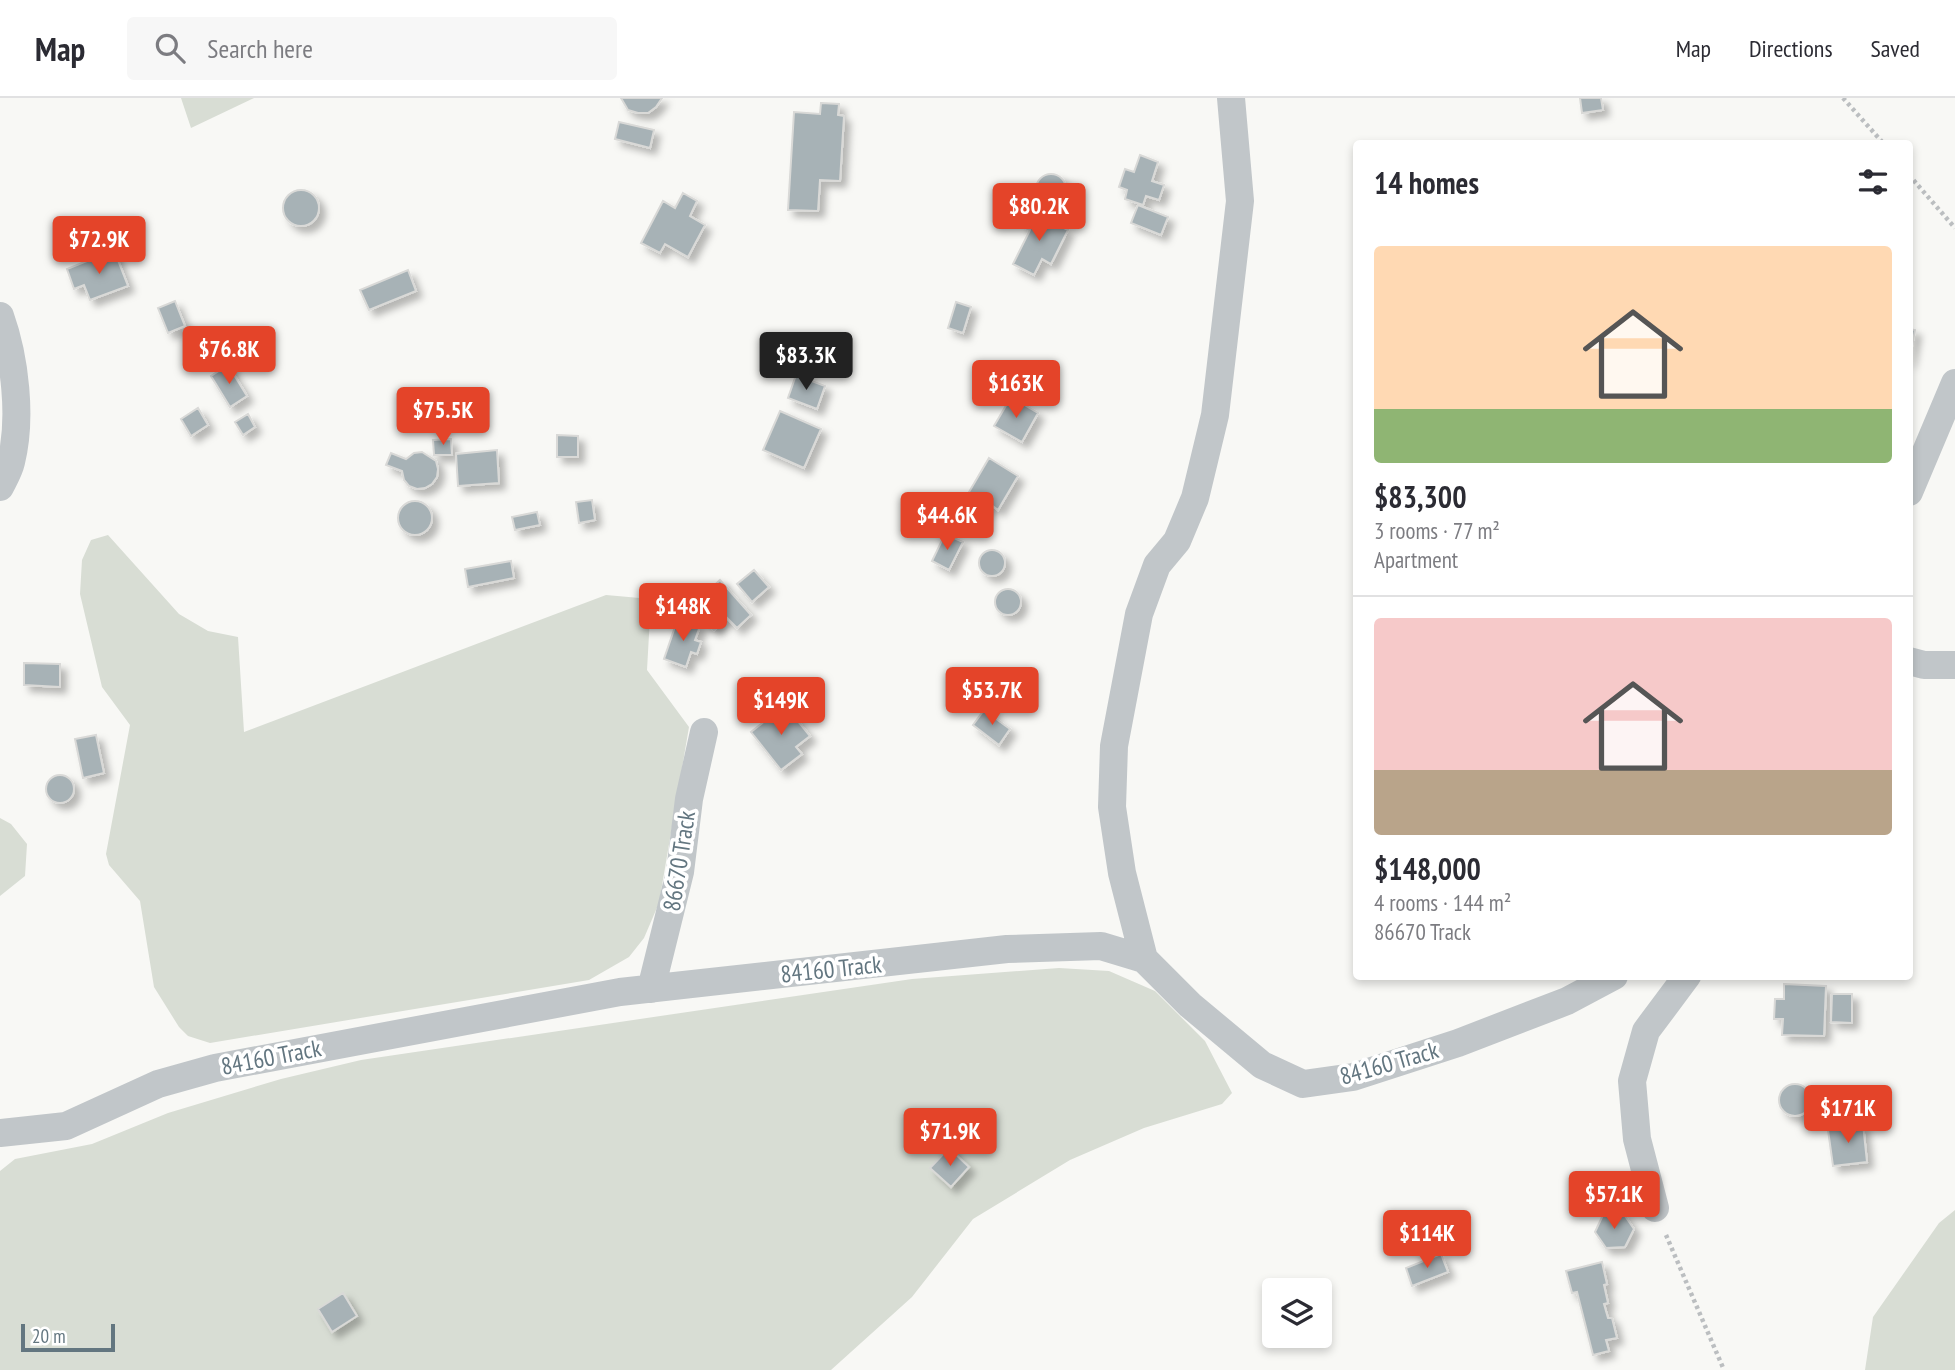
<!DOCTYPE html>
<html lang="en">
<head>
<meta charset="utf-8">
<style>
  :root { --surface:#fff; --page:#f7f7f7; --text:#2b2b33; --muted:#7c7c81; --line:#e1e1e2; --accent:#e44429 }
  body { margin:0; font-family:"PT Sans Narrow",sans-serif; background:var(--page); color:var(--text); height:100vh; display:flex; flex-direction:column; font-size:26px; white-space:nowrap }
  * { box-sizing:border-box; margin:0 }
  p { font-size:23px; color:var(--muted) }
  .icon { flex:none; width:38px; height:38px; fill:none; stroke:currentColor; stroke-width:2; stroke-linecap:round; stroke-linejoin:round }
  .map { position:relative; flex:1; overflow:hidden }
  .details { position:absolute; left:1353px; top:42px; width:560px; height:840px; display:flex; flex-direction:column; background:var(--surface); border-radius:7px; box-shadow:0 4px 10px #0003 }
  .details>* { flex:none }
  .fabs { position:absolute; left:1262px; top:1180px; display:grid; gap:14px }
  .fabs a { display:grid; place-items:center; width:70px; height:70px; border-radius:7px; background:var(--surface); box-shadow:0 4px 10px #0003; font-size:35px }
  .scale { position:absolute; left:21px; bottom:18px; width:94px; box-sizing:border-box; padding-left:7px; border:4px solid #637680; border-top:0; font-size:19px; line-height:24px; white-space:nowrap; color:#637680; -webkit-text-stroke:5px #fff; paint-order:stroke }
  .price { position:absolute; translate:-50% -60px; padding:0 16px; border-radius:7px; background:var(--accent); color:#fff; font-size:23px; line-height:46px; filter:drop-shadow(0 2px 4px #0008) }
  .price::after { content:''; position:absolute; left:50%; top:42px; width:21px; height:16px; margin-left:-10px; background:inherit; clip-path:polygon(0 0,100% 0,50% 100%) }
  .price.current { background:#222; color:#fff }
  ul { padding:0; list-style:none }
  li { display:grid; align-content:center; gap:14px; height:371px; padding:0 21px }
  li+li { border-top:2px solid var(--line) }
  li span { display:grid; place-items:center; height:217px; border-radius:7px; color:#555 }
  li>.icon { margin-inline-start:auto }
  span .icon { width:126px; height:126px; fill:#fffc; stroke-width:1 }
  li b { font-size:30px }
  h2 { display:flex; justify-content:space-between; align-items:center; height:84px; padding:0 21px; font-size:30px }
  header { display:flex; align-items:center; gap:42px; box-sizing:border-box; height:98px; padding:0 35px; background:var(--surface); border-bottom:2px solid var(--line) }
  header strong { font-size:33px }
  nav { display:flex; gap:38px; margin-inline-start:auto; font-size:24px }
  .search { width:490px; height:63px; background:var(--page); display:flex; align-items:center; gap:18px; box-sizing:border-box; padding:0 24px; border-radius:7px; color:var(--muted); font-size:26px }
  .map>svg:first-child { display:block }
  .green { fill:#d8ddd4 }
  .building { fill:#a7b2b6; stroke:#d9d9d7; stroke-width:2; filter:url(#shadow) }
  .lines { fill:none; stroke-linecap:round; stroke-linejoin:round }
  .path { stroke:#bbbec0; stroke-width:4.5; stroke-dasharray:3.5 3.5; stroke-linecap:butt }
  .minor { stroke:#c1c6c9; stroke-width:28 }
  .labels { text-anchor:middle; dominant-baseline:central; stroke-width:7; stroke-linejoin:round; paint-order:stroke }
  .street-label { font-size:24px; fill:#637680; stroke:#fff }
</style>
</head>
<body>
<header>
<strong>Map</strong>
<div class="search"><svg class="icon" aria-label="search" viewBox="0 0 24 24"><circle cx="10" cy="10" r="6"/><path d="M15 15l6 6"/></svg>Search here</div>
<nav><a>Map</a><a>Directions</a><a>Saved</a></nav>
</header>
<div class="map">
<svg width="1955" height="1272" viewBox="0 0 1955 1272">
  <defs>
    <filter id="shadow"><feDropShadow dx="6" dy="6" stdDeviation="3.5" flood-color="#0004"/></filter>
  </defs>
  <rect width="100%" height="100%" fill="#f8f8f5"/>
  <!-- green -->
  <path class="green" d="M181,0H254L191,30Z
    M108,437L179,516L208,533L238,539L244,634L606,497L651,501L647,572L689,629L659,805L644,840L629,859L589,882L210,945L188,938L179,929L154,889L140,803L109,767L106,756L130,627L102,589L80,496L82,462L91,442Z
    M0,720L11,726L27,746L25,778L0,798Z
    M1059,870L1109,873L1155,893L1205,943L1232,995L1222,1006L1144,1030L1070,1062L973,1121L912,1199L831,1272H0V1073L15,1061L92,1046L168,1015L281,981L361,962L912,881Z
    M1955,1112V1272H1865L1873,1219L1939,1125Z"/>
  <!-- building -->
  <path class="building" d="M621,0H662L656,9L648,15H638L628,12Z
    M1580,0H1601L1603,12L1582,15Z
    M821,5L839,6L838,17L844,18L840,83L820,82L818,113L788,112L794,14L820,16Z
    M619,24L654,32L650,50L615,41Z
    M1140,57L1158,64L1152,83L1164,87L1159,102L1146,98L1143,107L1125,101L1127,92L1119,89L1125,71L1134,74Z
    M1036 91a15 15 0 1 1 30 0a15 15 0 1 1-30 0Z
    M283 110a18 18 0 1 1 36 0a18 18 0 1 1-36 0Z
    M683,95L697,103L690,118L705,127L688,159L665,146L660,155L641,145L663,103L675,110Z
    M1138,107L1168,119L1161,137L1131,125Z
    M1029,113L1068,132L1051,166L1042,161L1034,177L1013,166L1030,132L1022,128Z
    M114,152L128,188L90,202L84,187L74,191L67,171Z
    M408,172L416,193L369,212L360,192Z
    M175,203L185,228L168,235L158,210Z
    M956,204L971,209L963,235L948,230Z
    M1909,231L1915,232L1909,265Z
    M205 254a10 10 0 1 1 20 0a10 10 0 1 1-20 0Z
    M228,267L247,298L230,309L211,278Z
    M796,277L825,288L817,311L788,300Z
    M1011,299L1038,315L1022,344L994,328Z
    M198,310L208,327L191,338L181,321Z
    M780,313L821,331L804,370L763,352Z
    M248,316L255,329L243,337L235,324Z
    M557,337L578,338V359H557Z
    M451,341L452,357H434L433,342Z
    M497,352L499,385L458,388L456,356Z
    M422,354L436,363L438,371L437,379L432,386L425,390L417,391L409,388L404,382L402,373L386,367L391,355L406,361L414,355Z
    M989,360L1018,378L998,412L990,406L983,418L968,409L975,397L969,394Z
    M592,402L595,422L579,425L576,404Z
    M398 420a17 17 0 1 1 34 0a17 17 0 1 1-34 0Z
    M537,414L540,427L515,432L512,419Z
    M945,436L963,444L949,472L932,463Z
    M979 465a13 13 0 1 1 26 0a13 13 0 1 1-26 0Z
    M511,463L514,480L468,489L465,471Z
    M754,472L769,489L752,504L737,486Z
    M720,482L751,517L737,530L727,520L714,532L687,502L700,490L705,496Z
    M995 504a13 13 0 1 1 26 0a13 13 0 1 1-26 0Z
    M678,520L700,528L695,542L701,544L697,556L691,554L686,569L664,561Z
    M24,565L60,566V589L24,587Z
    M785,607L810,638L796,649L802,656L781,672L751,634Z
    M984,612L1010,631L999,647L973,627Z
    M96,637L104,675L83,680L75,641Z
    M46 691a14 14 0 1 1 28 0a14 14 0 1 1-28 0Z
    M1784,886L1826,888L1824,938L1782,937L1783,921H1774L1775,901H1784Z
    M1832,896H1852V925L1831,924Z
    M1779 1002a16 16 0 1 1 32 0a16 16 0 1 1-32 0Z
    M1863,1026L1867,1064L1833,1068L1828,1032Z
    M949,1050L969,1069L951,1089L930,1070Z
    M1623,1115L1634,1131L1625,1149L1606,1150L1595,1134L1603,1117Z
    M1441,1156L1448,1174L1412,1188L1406,1170Z
    M1602,1164L1607,1186L1604,1187L1608,1205L1604,1206L1608,1220H1612L1617,1240L1606,1242L1609,1253L1593,1257L1577,1194L1572,1195L1566,1173Z
    M343,1195L357,1218L332,1234L318,1211Z"/>
  <g class="lines">
    <!-- path -->
    <path class="path" d="M1843,0L1884,46
      M1909,77L1955,130
      M1666,1137L1724,1272"/>
    <!-- minor -->
    <path class="minor" d="M0,218C15,260 22,320 11,364C9,373 4,381 0,389
      M1909,394L1955,285
      M1909,563L1924,567H1955
      M1144,861L1122,775L1112,709L1114,648L1139,516L1157,467L1177,443L1195,400L1215,317L1240,103L1231,0
      M651,891L680,774L689,701L704,634
      M0,1035L66,1028L158,986L215,970L620,894L1007,851L1101,848L1144,861L1190,907L1262,967L1303,986L1353,979L1458,945L1567,903L1614,878
      M1655,1110L1637,1041L1632,983L1646,933L1687,878"/>
  </g>
  <g class="labels">
    <!-- street labels -->
    <g class="street-label">
      <text transform="translate(679 763) rotate(-81)">86670 Track</text>
      <text transform="translate(831 871) rotate(-6)">84160 Track</text>
      <text transform="translate(271 959) rotate(-11)">84160 Track</text>
      <text transform="translate(1389 965) rotate(-16)">84160 Track</text>
    </g>
  </g>
</svg>
<div class="fabs">
<a><svg class="icon" aria-label="layers" viewBox="0 0 24 24"><path d="M12 4l9 5-9 5-9-5zM3 14l9 5 9-5"/></svg></a>
</div>
<div class="scale">20 m</div>
<b class="price" style="left:1039px;top:145px">$80.2K</b>
<b class="price" style="left:99px;top:178px">$72.9K</b>
<b class="price" style="left:229px;top:288px">$76.8K</b>
<b class="price current" style="left:806px;top:294px">$83.3K</b>
<b class="price" style="left:1016px;top:322px">$163K</b>
<b class="price" style="left:443px;top:349px">$75.5K</b>
<b class="price" style="left:947px;top:454px">$44.6K</b>
<b class="price" style="left:683px;top:545px">$148K</b>
<b class="price" style="left:992px;top:629px">$53.7K</b>
<b class="price" style="left:781px;top:639px">$149K</b>
<b class="price" style="left:1848px;top:1047px">$171K</b>
<b class="price" style="left:950px;top:1070px">$71.9K</b>
<b class="price" style="left:1614px;top:1133px">$57.1K</b>
<b class="price" style="left:1427px;top:1172px">$114K</b>
<section class="details">
<h2>14 homes<svg class="icon" aria-label="filters" viewBox="0 0 24 24"><path d="M4 7h16M4 17h16"/><circle cx="9" cy="7" r="2"/><circle cx="15" cy="17" r="2"/></svg></h2>
<ul>
<li><span style="background:linear-gradient(#ffd9b3 75%,#8fb573 0)"><svg class="icon" aria-label="home" viewBox="0 0 24 24"><path d="M3 11l9-7 9 7M6 9v11h12V9"/></svg></span><div><b>$83,300</b><p>3 rooms · 77 m²</p><p>Apartment</p></div></li>
<li><span style="background:linear-gradient(#f6c9c9 70%,#b9a48a 0)"><svg class="icon" aria-label="home" viewBox="0 0 24 24"><path d="M3 11l9-7 9 7M6 9v11h12V9"/></svg></span><div><b>$148,000</b><p>4 rooms · 144 m²</p><p>86670 Track</p></div></li>
</ul>
</section>
</div>
</body>
</html>
